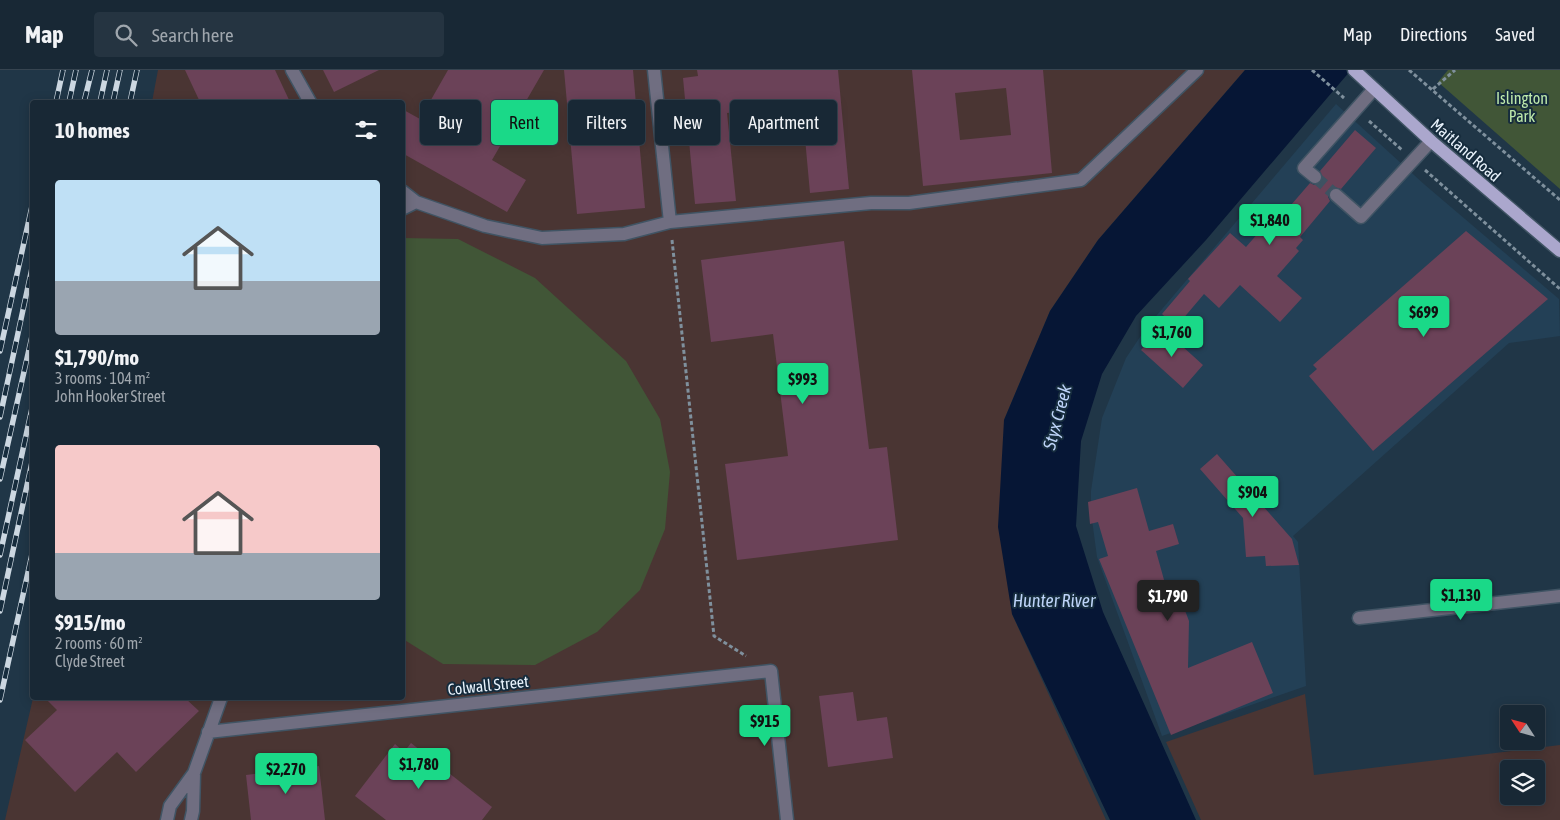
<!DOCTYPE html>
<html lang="en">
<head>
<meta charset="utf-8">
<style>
  :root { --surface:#182835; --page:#253441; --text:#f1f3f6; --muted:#9fa6ad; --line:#364450; --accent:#1ad988 }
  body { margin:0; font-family:"Asap Condensed",sans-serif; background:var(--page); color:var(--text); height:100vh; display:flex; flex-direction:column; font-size:19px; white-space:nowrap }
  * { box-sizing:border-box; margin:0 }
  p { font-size:16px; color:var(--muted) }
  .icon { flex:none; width:28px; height:28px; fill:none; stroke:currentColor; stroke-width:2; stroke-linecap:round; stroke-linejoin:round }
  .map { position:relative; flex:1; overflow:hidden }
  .panel { position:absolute; left:30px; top:30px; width:375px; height:600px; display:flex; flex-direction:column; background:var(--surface); border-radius:5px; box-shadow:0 2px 12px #0003,0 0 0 1px var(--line) }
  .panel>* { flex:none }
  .hud { position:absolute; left:420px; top:30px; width:475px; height:45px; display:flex; gap:10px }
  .needle { width:32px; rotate:306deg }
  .tools { position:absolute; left:1500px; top:635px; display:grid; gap:10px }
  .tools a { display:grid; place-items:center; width:45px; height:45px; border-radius:5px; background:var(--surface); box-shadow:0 2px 12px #0003,0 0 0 1px var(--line); font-size:25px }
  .price { position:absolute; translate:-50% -42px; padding:0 11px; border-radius:5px; background:var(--accent); color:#111; font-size:16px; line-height:32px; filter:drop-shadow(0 1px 2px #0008) }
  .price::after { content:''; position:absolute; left:50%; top:30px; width:15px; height:11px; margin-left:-8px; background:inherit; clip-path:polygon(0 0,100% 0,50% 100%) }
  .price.current { background:#222; color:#fff }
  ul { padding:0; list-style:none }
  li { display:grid; align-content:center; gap:10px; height:265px; padding:0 25px }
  li span { display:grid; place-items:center; height:155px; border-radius:5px; color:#555 }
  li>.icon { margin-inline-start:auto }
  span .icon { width:90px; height:90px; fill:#fffc; stroke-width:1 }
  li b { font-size:21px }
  h2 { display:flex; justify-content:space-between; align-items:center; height:60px; padding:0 25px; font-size:21px }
  .tag { padding:0 18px; border-radius:5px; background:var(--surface); box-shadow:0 2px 12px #0003,0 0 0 1px var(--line); font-size:18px; line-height:45px }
  .tag.current { background:var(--accent); color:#111 }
  header { display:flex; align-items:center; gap:30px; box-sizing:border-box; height:70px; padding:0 25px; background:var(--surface); border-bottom:1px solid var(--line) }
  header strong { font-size:24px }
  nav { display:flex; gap:28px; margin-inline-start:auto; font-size:18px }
  .search { width:350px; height:45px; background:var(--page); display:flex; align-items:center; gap:12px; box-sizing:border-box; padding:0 18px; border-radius:5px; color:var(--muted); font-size:19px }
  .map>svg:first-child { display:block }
  .built { fill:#234056 }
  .education { fill:#4a3533; fill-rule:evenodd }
  .green { fill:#415637 }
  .water { fill:#061635 }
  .building { fill:#6b4258; fill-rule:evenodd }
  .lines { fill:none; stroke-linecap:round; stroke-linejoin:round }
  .minor-tunnel { stroke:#3e5262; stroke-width:12; stroke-dasharray:12 6; stroke-linecap:butt }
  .minor-casing { stroke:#405464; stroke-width:15 }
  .major-casing { stroke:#405464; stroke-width:15 }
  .path { stroke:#7f909d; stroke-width:3; stroke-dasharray:4 2.5; stroke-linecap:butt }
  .minor { stroke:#706e81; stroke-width:12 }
  .major { stroke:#aba7cd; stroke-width:12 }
  .rail-casing { stroke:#ccd7e1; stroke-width:5.5 }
  .rail { stroke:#162c3d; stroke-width:4; stroke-dasharray:11; stroke-linecap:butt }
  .labels { text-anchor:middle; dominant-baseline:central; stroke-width:4; stroke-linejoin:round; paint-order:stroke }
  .park-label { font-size:16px; fill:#bee9ab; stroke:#162c3d }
  .street-label { font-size:16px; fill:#e9f3fc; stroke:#162c3d }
  .water-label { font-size:18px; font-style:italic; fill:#bed4f9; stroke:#162c3d }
</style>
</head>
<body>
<header>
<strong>Map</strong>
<div class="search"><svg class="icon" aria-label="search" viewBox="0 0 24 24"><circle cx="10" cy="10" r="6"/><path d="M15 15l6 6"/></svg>Search here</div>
<nav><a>Map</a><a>Directions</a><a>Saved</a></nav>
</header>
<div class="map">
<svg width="1560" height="750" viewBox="0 0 1560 750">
  <rect width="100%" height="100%" fill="#203647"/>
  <!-- built -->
  <path class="built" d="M1336,34L1425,115L1559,229L1560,266L1509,273L1293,466L1298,472L1306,616L1162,666L1097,487L1091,442V421L1102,348L1126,288L1146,258Z"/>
  <!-- education -->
  <path class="education" d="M158,0H1245L1098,170L1050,241L1004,350L1012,544L1106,750H5L33,628H402V32H152Z
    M1305,624L1314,705L1560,675V750H1201L1166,672ZM1509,699H1536V726H1509Z"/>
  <!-- green -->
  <path class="green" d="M1448,0H1560V119L1438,12Z
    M402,168L458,169L535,208L626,291L660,349L670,402L665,459L640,520L597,562L535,595L443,594L403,569Z"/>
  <!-- water -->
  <path class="water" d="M1245,0H1351L1206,170L1136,246L1102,304L1081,371L1076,456L1103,542L1196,750H1110L1012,544L998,457L1004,350L1050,241L1098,170Z"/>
  <!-- building -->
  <path class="building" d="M185,0H275L290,32H200Z
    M323,0H379L334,22Z
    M448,0H544L492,90L526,110L507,142L402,83V39L420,49Z
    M564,0H633L645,138L577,144Z
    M697,0H838L849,119L810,123L802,35L727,43L736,131L695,134L683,8L698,6Z
    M912,0H1043L1052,103L923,116ZM1006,18L1011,65L960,70L955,23Z
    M1355,60L1376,78L1341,119L1334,117L1330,120L1328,127L1330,131L1300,167L1303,170L1296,178L1299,181L1277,206L1302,228L1280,252L1240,215L1219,238L1204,224L1176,257L1162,244L1190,211L1188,209L1230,163L1246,177L1274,145L1285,134L1291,135L1310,113L1314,115L1321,112L1323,108L1320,101Z
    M1466,161L1548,229L1373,381L1309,306L1317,299L1313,295Z
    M844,171L869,379L887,377L898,470L737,490L725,394L788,386L773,264L711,272L701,190Z
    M1161,257L1203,295L1183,318L1141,280Z
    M1217,384L1292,469L1299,495L1266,496L1265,486L1246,487L1243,448L1200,399Z
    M1137,418L1149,461L1173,454L1179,474L1156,481L1166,517L1175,514L1189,551L1188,598L1252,572L1273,623L1171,665L1099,489L1108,486L1098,452L1090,454L1088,432Z
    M853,622L857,651L887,647L893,688L828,697L819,626Z
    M45,628H185L199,641L136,702L117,682L75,722L25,670L57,640Z
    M411,673L492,737L482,750H386L355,726L395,674L404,682Z
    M319,696L325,750H251L246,705Z"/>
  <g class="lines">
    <!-- minor-tunnel -->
    <path class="minor-tunnel" d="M1315,107L1336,125"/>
    <!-- minor casing -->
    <g class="minor-casing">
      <path id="minor" d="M292,0L310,32
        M654,0L670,152
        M1315,107L1304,98L1374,19
        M402,121L416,132L485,156L542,168L624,164L670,152L871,133H909L1081,110L1197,0
        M1336,125L1361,147L1431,71
        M402,139L416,132
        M1359,548L1560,526
        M208,662L771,601L787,750
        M167,750L170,736L194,703L221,628
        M191,750L193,741L194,703"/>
    </g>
    <!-- major casing -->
    <g class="major-casing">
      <path id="major" d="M1354,0L1431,71L1560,181"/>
    </g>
    <!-- path -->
    <path class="path" d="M1312,0L1344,28
      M1409,0L1560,130
      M1433,19L1455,0
      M1369,51L1402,80
      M1425,100L1560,219
      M672,170L714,566L746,586"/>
    <!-- minor -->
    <use href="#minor" class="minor"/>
    <!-- major -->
    <use href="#major" class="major"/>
    <!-- rail casing -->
    <g class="rail-casing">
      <path id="rail" d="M56,32L63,0
        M69,32L76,0
        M84,32L92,0
        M100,32L107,0
        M113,32L120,0
        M130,32L137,0
        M0,281L32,136
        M0,347L32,198
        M0,409L32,266
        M0,485L32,338
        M0,541L32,392
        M0,630L32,484"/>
    </g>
    <!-- rail -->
    <use href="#rail" class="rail"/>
  </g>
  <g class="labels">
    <!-- park labels -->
    <g class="park-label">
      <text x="1522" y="28">Islington<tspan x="1522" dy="18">Park</tspan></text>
    </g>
    <!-- street labels -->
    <g class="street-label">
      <text transform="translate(1466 80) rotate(41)">Maitland Road</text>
      <text transform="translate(488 615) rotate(-6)">Colwall Street</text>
    </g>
    <!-- water labels -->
    <g class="water-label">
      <text transform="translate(1057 347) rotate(-75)">Styx Creek</text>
      <text x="1054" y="530">Hunter River</text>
    </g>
  </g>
</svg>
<div class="tools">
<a><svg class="needle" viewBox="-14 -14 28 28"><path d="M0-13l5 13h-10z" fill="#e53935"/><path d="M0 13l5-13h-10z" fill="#9fa6ad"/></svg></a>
<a><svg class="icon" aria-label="layers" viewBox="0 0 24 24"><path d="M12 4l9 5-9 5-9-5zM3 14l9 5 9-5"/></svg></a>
</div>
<b class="price" style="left:1270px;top:176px">$1,840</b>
<b class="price" style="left:1424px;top:268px">$699</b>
<b class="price" style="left:1172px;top:288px">$1,760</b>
<b class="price" style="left:803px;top:335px">$993</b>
<b class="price" style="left:1253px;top:448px">$904</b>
<b class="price" style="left:1461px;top:551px">$1,130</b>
<b class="price current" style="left:1168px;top:552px">$1,790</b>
<b class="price" style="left:765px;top:677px">$915</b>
<b class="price" style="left:419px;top:720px">$1,780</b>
<b class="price" style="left:286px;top:725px">$2,270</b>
<div class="hud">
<a class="tag">Buy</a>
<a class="tag current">Rent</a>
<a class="tag">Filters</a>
<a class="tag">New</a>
<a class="tag">Apartment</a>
</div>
<section class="panel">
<h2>10 homes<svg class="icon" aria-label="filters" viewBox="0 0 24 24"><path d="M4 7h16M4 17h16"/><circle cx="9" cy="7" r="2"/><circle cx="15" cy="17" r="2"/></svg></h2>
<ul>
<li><span style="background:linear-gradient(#bfe0f5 65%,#9aa5b1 0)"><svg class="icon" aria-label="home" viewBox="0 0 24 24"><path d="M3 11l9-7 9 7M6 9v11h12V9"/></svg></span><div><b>$1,790/mo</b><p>3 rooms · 104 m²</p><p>John Hooker Street</p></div></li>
<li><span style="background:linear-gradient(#f6c9c9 70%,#9aa5b1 0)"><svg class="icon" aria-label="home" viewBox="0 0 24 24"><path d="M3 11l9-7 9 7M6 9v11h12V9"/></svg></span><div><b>$915/mo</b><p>2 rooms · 60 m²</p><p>Clyde Street</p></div></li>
</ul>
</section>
</div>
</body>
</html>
